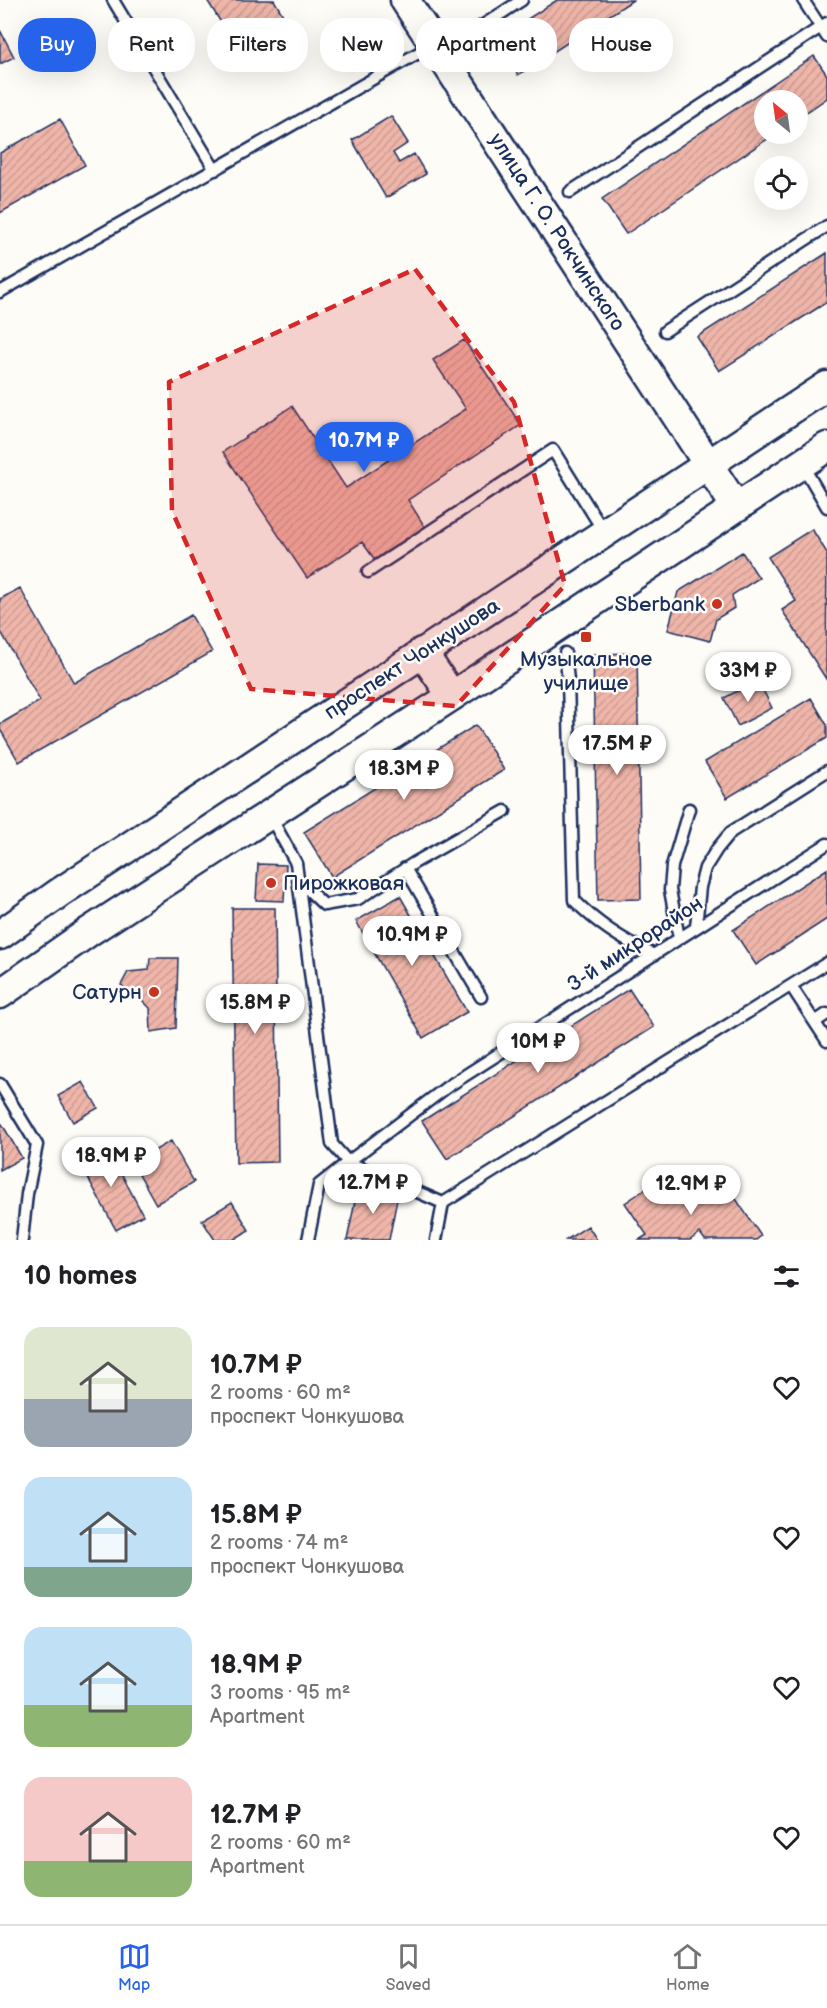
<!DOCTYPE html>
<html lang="en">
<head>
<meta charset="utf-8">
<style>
  :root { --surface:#fff; --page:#f6f6f6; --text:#202124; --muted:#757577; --line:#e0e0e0; --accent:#2563eb }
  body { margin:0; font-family:"Balsamiq Sans",sans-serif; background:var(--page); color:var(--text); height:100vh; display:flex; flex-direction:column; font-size:22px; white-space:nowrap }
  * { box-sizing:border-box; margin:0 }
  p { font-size:20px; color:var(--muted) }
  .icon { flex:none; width:33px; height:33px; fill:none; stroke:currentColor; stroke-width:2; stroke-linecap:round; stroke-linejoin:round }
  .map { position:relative; height:1240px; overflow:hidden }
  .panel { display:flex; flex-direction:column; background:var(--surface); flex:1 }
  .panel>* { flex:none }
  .guide { position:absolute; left:18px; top:18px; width:792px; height:54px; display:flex; gap:12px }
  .needle { width:39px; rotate:331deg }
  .controls { position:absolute; left:754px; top:90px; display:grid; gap:12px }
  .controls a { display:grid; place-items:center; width:54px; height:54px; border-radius:50%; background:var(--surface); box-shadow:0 6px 24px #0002; font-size:30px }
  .price { position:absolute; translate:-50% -51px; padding:0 14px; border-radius:21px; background:#fff; color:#222; font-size:20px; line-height:39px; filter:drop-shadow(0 2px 3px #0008) }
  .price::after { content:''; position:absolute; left:50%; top:36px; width:18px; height:14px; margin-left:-9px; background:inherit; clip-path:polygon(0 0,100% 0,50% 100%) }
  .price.current { background:var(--accent); color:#fff }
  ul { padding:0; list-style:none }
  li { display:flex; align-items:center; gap:18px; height:150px; padding:0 24px }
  li span { display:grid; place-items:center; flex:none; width:168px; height:120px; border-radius:18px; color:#555 }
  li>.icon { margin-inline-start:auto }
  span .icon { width:72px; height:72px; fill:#fffc; stroke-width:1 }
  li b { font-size:26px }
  h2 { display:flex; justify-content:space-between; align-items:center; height:72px; padding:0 24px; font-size:26px }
  .pill { padding:0 21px; border-radius:24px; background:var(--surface); box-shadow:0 6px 24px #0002; font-size:21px; line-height:54px }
  .pill.current { background:var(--accent); color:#fff }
  .tabs { display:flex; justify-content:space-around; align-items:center; height:84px; border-top:2px solid var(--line); background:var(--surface); font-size:16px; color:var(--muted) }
  .tabs a { display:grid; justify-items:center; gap:3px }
  .tabs .current { color:var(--accent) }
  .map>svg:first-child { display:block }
  .building { fill:url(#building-hatch); stroke:#1b2f5e; stroke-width:1.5 }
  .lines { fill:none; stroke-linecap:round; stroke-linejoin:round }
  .lane-casing { stroke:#1b2f5e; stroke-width:15 }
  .secondary-casing { stroke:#1b2f5e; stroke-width:33 }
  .lane { stroke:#fdfcf7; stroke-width:10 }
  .secondary { stroke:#fdfcf7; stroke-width:28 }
  .marked { fill:#d62828; fill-opacity:0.2; stroke:#d62828; stroke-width:4.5; stroke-dasharray:12 8; stroke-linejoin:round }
  .poi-dot { fill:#c8321e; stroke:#fdfcf7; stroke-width:2 }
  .labels { text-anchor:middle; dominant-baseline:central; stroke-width:5; stroke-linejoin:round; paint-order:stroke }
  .street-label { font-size:21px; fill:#1b2f5e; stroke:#fdfcf7 }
  .poi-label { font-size:21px; fill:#1b2f5e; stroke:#fdfcf7; text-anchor:end }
</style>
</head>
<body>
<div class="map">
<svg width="827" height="1240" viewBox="0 0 827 1240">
  <defs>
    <pattern id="building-hatch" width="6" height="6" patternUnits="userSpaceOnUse" patternTransform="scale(1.5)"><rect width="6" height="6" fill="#efb5a9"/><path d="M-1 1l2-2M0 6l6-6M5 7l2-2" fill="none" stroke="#cc9c94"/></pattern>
  </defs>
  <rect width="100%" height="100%" fill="#fdfcf7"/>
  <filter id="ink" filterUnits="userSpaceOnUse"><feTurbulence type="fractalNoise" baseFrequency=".0167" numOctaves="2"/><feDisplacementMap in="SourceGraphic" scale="12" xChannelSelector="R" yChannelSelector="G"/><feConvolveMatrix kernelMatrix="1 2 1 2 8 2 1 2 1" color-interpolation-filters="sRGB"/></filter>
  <g filter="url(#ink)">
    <!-- building -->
    <path class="building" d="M207,0H274L293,32L245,61Z
      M557,0H633L518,75L495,40Z
      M0,30L14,57L0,64Z
      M814,56L827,75V98L798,118V100H765V134H775L626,234L602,199Z
      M391,116L408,143L393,153L399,163L414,154L426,174L386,198L352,140Z
      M60,119L85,165L0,213V153Z
      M827,253V302L719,371L697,337Z
      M464,340L521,425L408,500L425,527L375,560L362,542L307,578L223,452L292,406L346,488L466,409L433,360Z
      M812,529L827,553L826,679L782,610L796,601L768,557Z
      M742,552L759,578L732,595L734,608L716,619L710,641L668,630L678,592Z
      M20,588L74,683L191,615L212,652L19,762L0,729V724L40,701L0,630V599Z
      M637,653L641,899L598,900L593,654Z
      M758,680L772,708L738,726L724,698Z
      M811,698L827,725V738L727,798L705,762Z
      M476,725L504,770L332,877L304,832Z
      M258,864L286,865L284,901L256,900Z
      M827,869V919L756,965L733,930Z
      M400,896L467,1012L423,1038L356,921Z
      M232,908H275L278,1162L236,1163Z
      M150,958H178L176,1028L151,1032L150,1008L141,999L121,985L128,972L149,970Z
      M629,989L654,1027L447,1159L422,1121Z
      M83,1082L98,1108L73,1122L58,1096Z
      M2,1124L22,1158L0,1170V1126Z
      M171,1141L194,1182L156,1204L133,1163Z
      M107,1146L143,1215L116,1230L79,1161Z
      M665,1176L687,1210L726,1184L761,1236L756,1240H705L700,1233L690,1240H639L647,1235L625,1203Z
      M358,1187L398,1194L389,1240H347Z
      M232,1202L249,1230L233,1240H215L202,1220Z
      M588,1226L597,1240H566Z"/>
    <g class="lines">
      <!-- lane casing -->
      <g class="lane-casing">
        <path id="lane" d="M113,0L215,170
          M803,0L827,37
          M465,37L522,0
          M570,192L827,23
          M0,292L434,44
          M665,331L827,226
          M802,464L827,507
          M368,572L553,450L604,532
          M565,653L568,680L574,900C597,924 624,941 654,955
          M270,816L296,863L332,1144L348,1162L443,1203
          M405,868L481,997
          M298,880L324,905L358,899L414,863L505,811
          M696,927L700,887L705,868L717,849L731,832L827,771
          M679,938L670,890L672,866L689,809
          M791,986L827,1041
          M815,1022L827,1014
          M0,1084L37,1145L27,1194L22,1240
          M443,1203L827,963
          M308,1240L319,1185L348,1162L447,1087L827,844
          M436,1240L443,1203"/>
      </g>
      <!-- secondary casing -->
      <g class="secondary-casing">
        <path id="secondary" d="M405,0L736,507
          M422,652L452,696
          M0,935L59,893L827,386
          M0,994L90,931L452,696L827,447"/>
      </g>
      <!-- lane -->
      <use href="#lane" class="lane"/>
      <!-- secondary -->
      <use href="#secondary" class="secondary"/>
    </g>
  </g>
  <!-- marked area -->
  <path class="marked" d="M415,269L514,402L565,585L456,706L251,689L172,511L169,382Z"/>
  <!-- markers -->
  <g class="poi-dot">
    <circle cx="717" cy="604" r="6"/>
    <rect x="580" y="631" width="12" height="12" rx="3"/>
    <circle cx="271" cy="883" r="6"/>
    <circle cx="154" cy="992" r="6"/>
  </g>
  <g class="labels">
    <!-- street labels -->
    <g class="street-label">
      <text transform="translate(557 232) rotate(57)">улица Г. О. Рокчинского</text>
      <text transform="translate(412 659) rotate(-33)">проспект Чонкушова</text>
      <text transform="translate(635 944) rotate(-33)">3-й микрорайон</text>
    </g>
    <!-- poi labels -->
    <g class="poi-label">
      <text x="705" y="604">Sberbank</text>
      <text x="586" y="659" text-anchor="middle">Музыкальное<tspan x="586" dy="24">училище</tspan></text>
      <text x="283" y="883" text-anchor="start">Пирожковая</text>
      <text x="142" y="992">Сатурн</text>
    </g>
  </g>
</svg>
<div class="controls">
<a><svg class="needle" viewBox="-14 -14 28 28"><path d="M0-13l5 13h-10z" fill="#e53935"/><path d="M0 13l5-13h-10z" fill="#757577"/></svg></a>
<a><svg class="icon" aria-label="locate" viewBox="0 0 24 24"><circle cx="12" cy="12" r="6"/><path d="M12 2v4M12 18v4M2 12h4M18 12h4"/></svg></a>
</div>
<b class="price current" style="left:364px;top:473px">10.7M ₽</b>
<b class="price" style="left:748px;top:703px">33M ₽</b>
<b class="price" style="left:617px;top:776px">17.5M ₽</b>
<b class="price" style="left:404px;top:801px">18.3M ₽</b>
<b class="price" style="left:412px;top:967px">10.9M ₽</b>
<b class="price" style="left:255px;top:1035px">15.8M ₽</b>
<b class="price" style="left:538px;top:1074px">10M ₽</b>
<b class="price" style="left:111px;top:1188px">18.9M ₽</b>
<b class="price" style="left:373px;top:1215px">12.7M ₽</b>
<b class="price" style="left:691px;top:1216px">12.9M ₽</b>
<div class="guide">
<a class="pill current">Buy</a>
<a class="pill">Rent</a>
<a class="pill">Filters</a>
<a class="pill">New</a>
<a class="pill">Apartment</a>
<a class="pill">House</a>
</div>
</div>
<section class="panel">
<h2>10 homes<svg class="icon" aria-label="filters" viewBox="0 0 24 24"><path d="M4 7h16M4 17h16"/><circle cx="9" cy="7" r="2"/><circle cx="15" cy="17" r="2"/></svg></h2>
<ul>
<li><span style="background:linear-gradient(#dfe7d0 60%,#9aa5b1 0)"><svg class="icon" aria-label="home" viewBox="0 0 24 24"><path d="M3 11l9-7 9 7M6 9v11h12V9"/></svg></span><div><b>10.7M ₽</b><p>2 rooms · 60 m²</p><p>проспект Чонкушова</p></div><svg class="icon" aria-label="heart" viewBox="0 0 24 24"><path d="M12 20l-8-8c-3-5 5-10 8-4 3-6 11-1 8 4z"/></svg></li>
<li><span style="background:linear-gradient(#bfe0f5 75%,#7fa58c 0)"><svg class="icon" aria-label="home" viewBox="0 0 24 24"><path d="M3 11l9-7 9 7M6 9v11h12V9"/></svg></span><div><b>15.8M ₽</b><p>2 rooms · 74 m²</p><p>проспект Чонкушова</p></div><svg class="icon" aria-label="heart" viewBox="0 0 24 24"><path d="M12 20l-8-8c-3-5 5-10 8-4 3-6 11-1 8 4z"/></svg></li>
<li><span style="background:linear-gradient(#bfe0f5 65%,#8fb573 0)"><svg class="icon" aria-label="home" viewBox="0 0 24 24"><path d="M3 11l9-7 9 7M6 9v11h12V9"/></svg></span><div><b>18.9M ₽</b><p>3 rooms · 95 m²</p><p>Apartment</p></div><svg class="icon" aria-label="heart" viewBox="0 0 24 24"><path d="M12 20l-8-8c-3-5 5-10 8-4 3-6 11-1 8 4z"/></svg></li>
<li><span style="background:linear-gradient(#f6c9c9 70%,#8fb573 0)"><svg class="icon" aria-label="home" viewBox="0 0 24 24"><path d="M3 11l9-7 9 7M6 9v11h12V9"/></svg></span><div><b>12.7M ₽</b><p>2 rooms · 60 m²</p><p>Apartment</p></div><svg class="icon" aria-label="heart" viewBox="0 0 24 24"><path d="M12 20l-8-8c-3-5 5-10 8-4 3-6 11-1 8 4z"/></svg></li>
</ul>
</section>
<nav class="tabs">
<a class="current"><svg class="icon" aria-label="map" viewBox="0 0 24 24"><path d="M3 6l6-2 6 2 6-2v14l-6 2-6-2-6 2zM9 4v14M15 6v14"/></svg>Map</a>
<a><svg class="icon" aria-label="saved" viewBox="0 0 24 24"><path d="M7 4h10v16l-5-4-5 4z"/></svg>Saved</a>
<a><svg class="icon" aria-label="home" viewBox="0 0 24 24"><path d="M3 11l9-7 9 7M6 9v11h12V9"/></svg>Home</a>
</nav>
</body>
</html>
